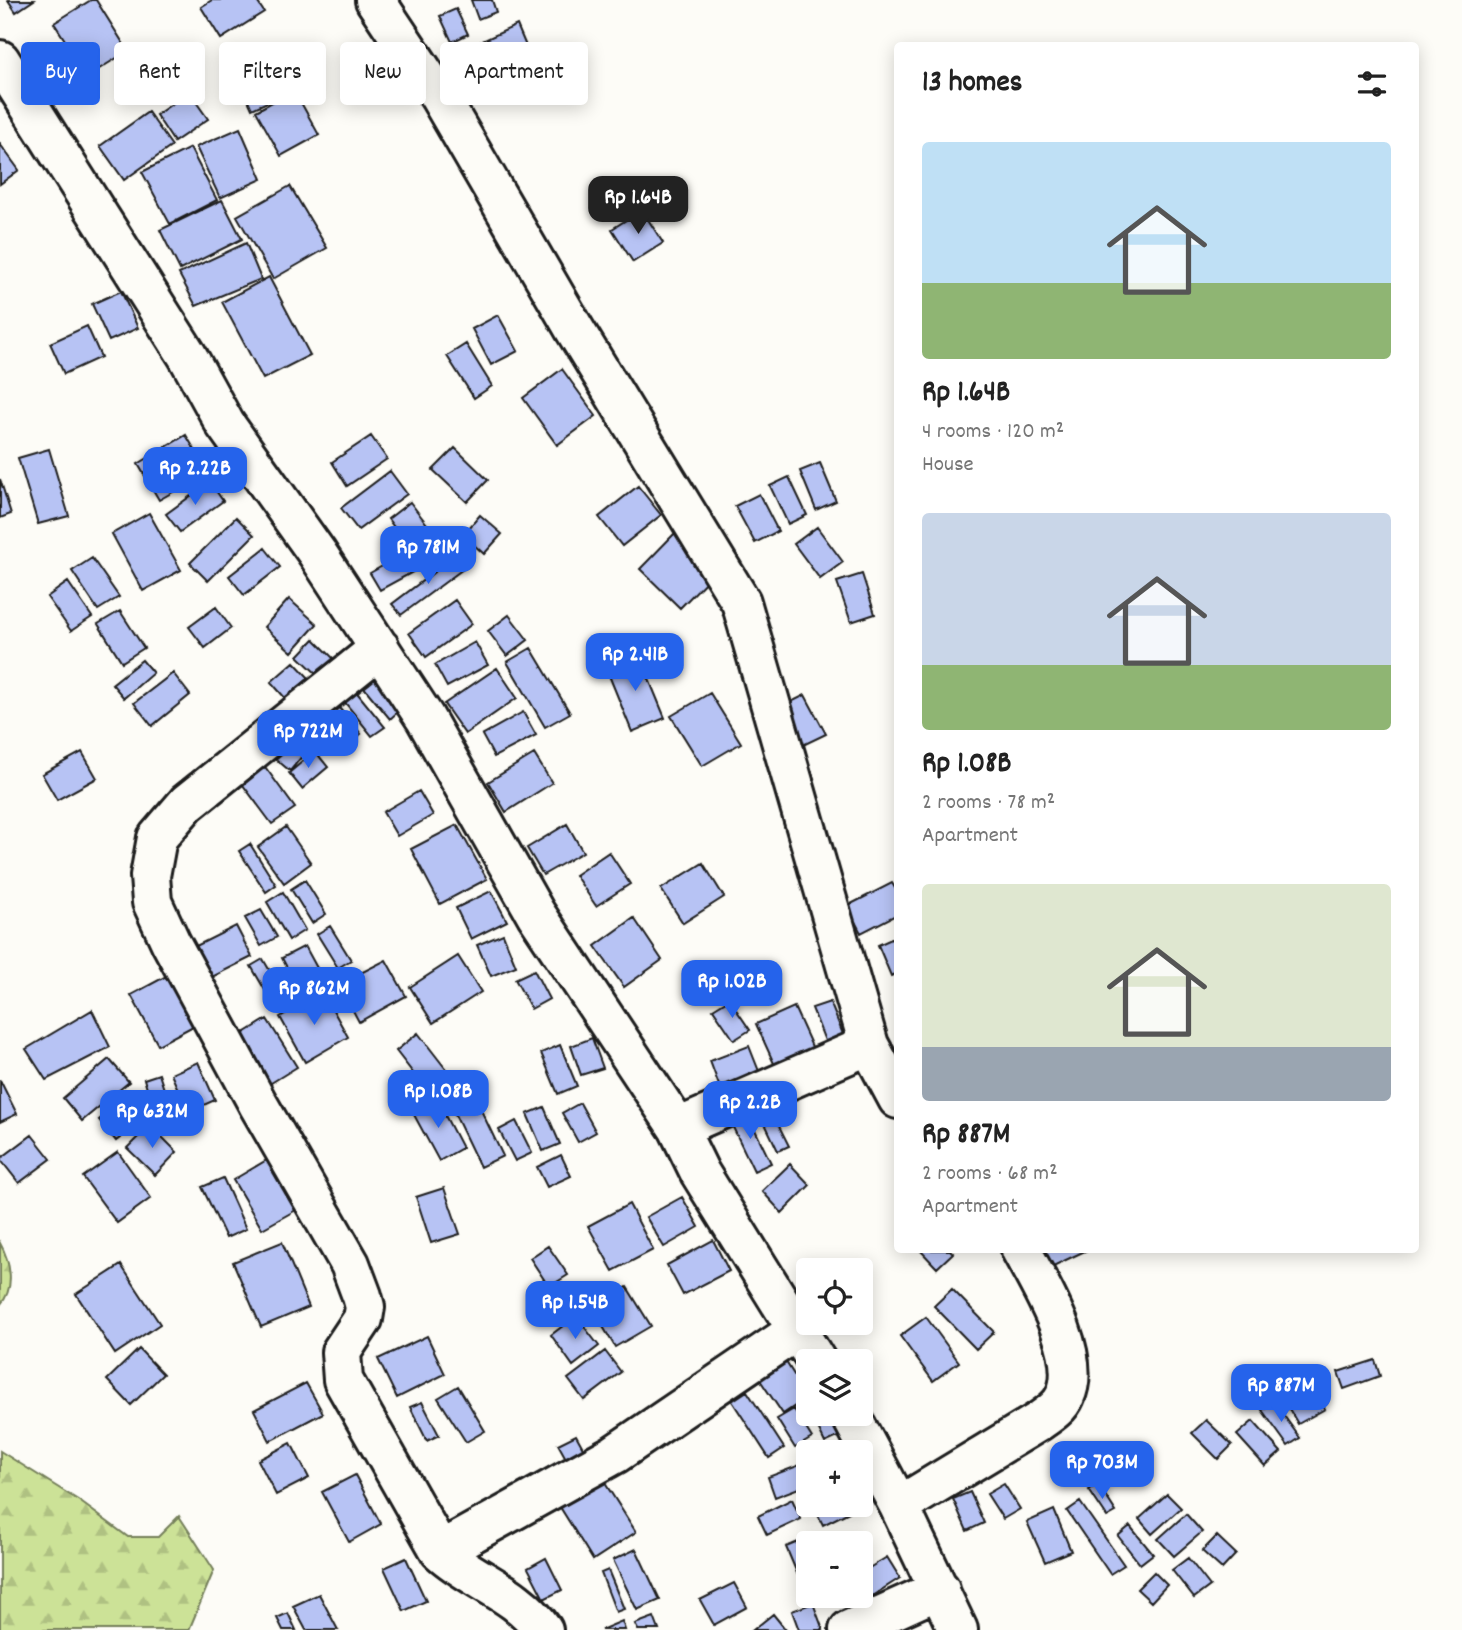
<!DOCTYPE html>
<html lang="en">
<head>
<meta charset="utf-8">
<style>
  :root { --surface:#fff; --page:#f6f6f6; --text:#222; --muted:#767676; --accent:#2563eb }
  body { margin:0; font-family:Dekko,sans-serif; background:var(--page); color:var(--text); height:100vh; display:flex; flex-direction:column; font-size:26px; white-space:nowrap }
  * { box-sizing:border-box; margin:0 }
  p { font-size:23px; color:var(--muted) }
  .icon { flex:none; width:38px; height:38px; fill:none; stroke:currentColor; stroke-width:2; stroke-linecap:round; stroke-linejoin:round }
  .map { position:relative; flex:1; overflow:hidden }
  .side { position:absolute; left:894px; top:42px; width:525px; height:1211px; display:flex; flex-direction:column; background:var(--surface); border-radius:7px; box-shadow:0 4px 18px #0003 }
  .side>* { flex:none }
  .banner { position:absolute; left:21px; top:42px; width:665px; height:63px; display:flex; gap:14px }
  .tools { position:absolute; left:796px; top:1258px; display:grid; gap:14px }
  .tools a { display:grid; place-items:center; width:77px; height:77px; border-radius:7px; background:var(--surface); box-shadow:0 4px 18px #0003; font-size:35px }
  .price { position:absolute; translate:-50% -60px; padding:0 16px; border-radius:14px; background:var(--accent); color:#fff; font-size:23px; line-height:46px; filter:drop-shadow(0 2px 4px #0008) }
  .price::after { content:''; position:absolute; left:50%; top:42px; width:21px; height:16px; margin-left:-10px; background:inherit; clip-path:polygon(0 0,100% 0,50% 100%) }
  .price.active { background:#222; color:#fff }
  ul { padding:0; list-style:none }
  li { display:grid; align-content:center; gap:14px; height:371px; padding:0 28px }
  li span { display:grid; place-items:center; height:217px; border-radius:7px; color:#555 }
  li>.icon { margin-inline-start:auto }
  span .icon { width:126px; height:126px; fill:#fffc; stroke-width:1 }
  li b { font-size:30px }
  h2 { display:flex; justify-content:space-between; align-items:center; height:84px; padding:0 28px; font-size:30px }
  .chip { padding:0 24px; border-radius:7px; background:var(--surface); box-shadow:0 4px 18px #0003; font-size:24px; line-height:63px }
  .chip.active { background:var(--accent); color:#fff }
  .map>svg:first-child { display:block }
  .forest { fill:url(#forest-firs); stroke:#747f5a; stroke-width:2 }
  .building { fill:#b7c3f4; stroke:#1c1c1c; stroke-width:2 }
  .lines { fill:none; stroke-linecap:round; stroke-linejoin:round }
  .minor-casing { stroke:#1c1c1c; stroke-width:44 }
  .minor { stroke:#fdfcf7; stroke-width:38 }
</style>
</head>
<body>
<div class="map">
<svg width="1462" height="1630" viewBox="0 0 1462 1630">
  <defs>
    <pattern id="forest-firs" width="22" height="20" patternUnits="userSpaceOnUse" patternTransform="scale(1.75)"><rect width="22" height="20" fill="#cce297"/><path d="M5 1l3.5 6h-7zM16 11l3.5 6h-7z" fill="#afc182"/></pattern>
  </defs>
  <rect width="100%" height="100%" fill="#fdfcf7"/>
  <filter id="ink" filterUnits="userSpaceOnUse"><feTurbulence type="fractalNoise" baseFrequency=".0143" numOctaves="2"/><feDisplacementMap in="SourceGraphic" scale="14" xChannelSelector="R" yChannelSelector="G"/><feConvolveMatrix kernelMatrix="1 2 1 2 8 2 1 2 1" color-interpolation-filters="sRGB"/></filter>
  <g filter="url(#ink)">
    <!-- forest -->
    <path class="forest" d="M0,1243C10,1261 16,1288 0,1305Z
      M0,1451L78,1500L128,1537H158L179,1516L214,1570L189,1630H0Z"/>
    <!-- building -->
    <path class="building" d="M8,0H34L16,12Z
      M91,0H96L128,51L88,76L54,23Z
      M212,0H256L264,12L221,39L201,7Z
      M471,0H492L496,12L478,19Z
      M456,9L468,34L452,42L440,16Z
      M517,25L531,58L483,79L469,47Z
      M277,54L294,90L252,109L236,73Z
      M294,90L319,135L281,156L256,111Z
      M189,92L208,119L174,142L156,115Z
      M148,112L172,146L124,180L100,146Z
      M240,128L262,179L220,198L196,147Z
      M0,144L19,170L0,184Z
      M190,148L217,200L170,224L142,172Z
      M290,186L327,248L273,279L237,216Z
      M222,200L242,239L180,270L160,230Z
      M642,210L663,243L633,262L612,229Z
      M246,243L261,279L196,306L179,274Z
      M269,277L310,355L263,379L222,302Z
      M121,291L138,328L109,341L92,304Z
      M498,315L518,351L491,365L472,329Z
      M87,326L101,357L64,374L50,343Z
      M466,344L492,386L474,398L447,356Z
      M562,369L596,416L557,445L523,398Z
      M186,435L208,472L159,500L138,464Z
      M371,436L387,459L347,486L332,462Z
      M455,448L488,480L467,502L433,470Z
      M49,449L69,516L38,524L18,458Z
      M820,463L836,501L816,510L800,471Z
      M390,471L407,494L358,530L341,508Z
      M789,477L807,515L788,524L770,486Z
      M0,479L11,514L0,518Z
      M210,482L223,501L180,532L166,514Z
      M638,486L661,515L622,546L599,517Z
      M759,494L778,531L755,543L735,506Z
      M410,502L430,528L407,545L388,519Z
      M149,513L181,570L143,591L112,534Z
      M480,515L502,534L484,554L463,535Z
      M236,517L254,535L208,581L190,563Z
      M817,527L843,562L820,579L794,544Z
      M677,531L717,570L680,608L640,569Z
      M432,538L442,556L380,590L370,573Z
      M265,548L280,567L244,595L229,576Z
      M454,557L463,569L401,615L392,604Z
      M92,558L119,597L98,610L72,571Z
      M862,574L875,614L851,622L837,582Z
      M68,582L92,617L71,631L47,597Z
      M289,599L317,624L292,652L264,627Z
      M455,600L472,624L426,657L409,633Z
      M216,607L231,628L205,648L189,627Z
      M120,611L144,648L122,662L98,624Z
      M509,615L528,640L507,656L488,631Z
      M314,639L336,661L321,678L298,656Z
      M475,642L488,665L447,687L435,665Z
      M531,648L570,713L545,727L507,662Z
      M639,655L665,718L632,732L606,668Z
      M142,660L153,673L124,698L112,684Z
      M294,662L309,678L286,699L271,682Z
      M497,668L517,698L465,734L444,704Z
      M173,673L190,695L152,726L134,703Z
      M372,676L400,710L390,719L362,685Z
      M350,684L385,727L372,736L338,694Z
      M710,693L741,743L702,766L671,716Z
      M805,695L826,734L797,748L777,709Z
      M329,696L361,734L343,749L311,711Z
      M523,712L536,735L494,757L482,735Z
      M299,722L317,738L290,771L271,755Z
      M315,751L328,767L302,789L289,773Z
      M82,752L97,778L57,800L42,774Z
      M534,754L552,783L506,812L488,782Z
      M263,764L295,808L272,824L240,781Z
      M419,791L433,815L397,836L383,812Z
      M567,824L583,852L543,875L527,848Z
      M457,825L487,879L440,904L411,849Z
      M286,827L311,863L284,883L258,847Z
      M250,844L276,885L266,892L239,851Z
      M609,852L630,884L596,906L575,875Z
      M703,863L724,897L683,923L661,889Z
      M305,880L326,914L312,923L291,889Z
      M892,883L898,893V914L861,933L847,906Z
      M491,891L507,921L471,939L456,908Z
      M283,892L305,930L289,940L267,902Z
      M261,910L277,937L261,946L245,918Z
      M634,918L662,960L624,987L595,946Z
      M236,926L252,957L202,982L186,951Z
      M330,926L351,960L338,968L317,934Z
      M503,934L516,966L491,976L477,945Z
      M898,936V973L891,976L878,945Z
      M305,946L323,979L299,991L282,958Z
      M458,956L481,992L433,1023L410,987Z
      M263,959L281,990L269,997L251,966Z
      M386,960L406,996L359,1022L339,984Z
      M534,970L549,999L531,1009L515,979Z
      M170,974L197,1024L158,1045L131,995Z
      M323,992L348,1037L305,1062L280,1017Z
      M729,999L750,1030L734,1040L713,1009Z
      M830,1002L847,1044L829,1051L812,1008Z
      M794,1007L819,1062L781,1079L756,1024Z
      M92,1010L110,1047L46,1080L26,1049Z
      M267,1019L297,1067L263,1088L233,1040Z
      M418,1033L449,1073L427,1091L396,1051Z
      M592,1038L603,1068L581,1075L571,1046Z
      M560,1045L577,1086L558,1094L541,1053Z
      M749,1046L764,1084L724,1099L710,1061Z
      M109,1059L129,1082L82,1121L63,1098Z
      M198,1062L215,1100L188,1112L171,1074Z
      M159,1074L173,1117L157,1122L144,1079Z
      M0,1080L17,1114L0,1122Z
      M468,1083L503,1156L480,1167L445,1094Z
      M126,1098L143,1120L116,1141L99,1120Z
      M437,1100L462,1148L439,1161L413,1113Z
      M580,1103L596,1132L578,1142L562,1113Z
      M769,1106L789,1146L778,1151L759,1111Z
      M544,1107L560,1144L543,1151L527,1114Z
      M746,1111L771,1163L754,1171L729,1119Z
      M516,1121L532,1153L515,1161L499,1130Z
      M150,1125L177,1152L155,1175L127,1148Z
      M32,1135L51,1159L19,1183L0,1159Z
      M118,1152L151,1198L117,1223L83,1177Z
      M275,1155L305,1205L262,1229L233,1180Z
      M561,1155L571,1176L547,1187L537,1167Z
      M790,1164L810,1185L782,1213L762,1191Z
      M223,1178L246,1229L226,1238L202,1187Z
      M444,1188L460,1234L431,1243L416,1197Z
      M682,1197L699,1227L664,1247L646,1217Z
      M629,1204L653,1250L613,1271L588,1226Z
      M713,1240L729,1271L683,1295L667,1265Z
      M282,1242L309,1307L261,1327L233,1262Z
      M548,1246L568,1275L549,1287L530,1258Z
      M920,1250H950L953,1253L937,1268Z
      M1039,1250H1087L1049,1268Z
      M121,1265L160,1324L115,1354L76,1294Z
      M627,1287L651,1326L615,1347L592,1308Z
      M952,1289L994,1332L976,1349L934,1306Z
      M576,1316L599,1346L573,1366L551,1335Z
      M926,1317L959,1362L933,1381L900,1336Z
      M427,1336L445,1374L397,1398L378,1359Z
      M139,1349L163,1374L131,1405L107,1380Z
      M605,1351L621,1372L584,1400L568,1379Z
      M1375,1360L1380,1376L1344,1389L1338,1372Z
      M786,1362L808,1397L783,1414L760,1380Z
      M1309,1382L1325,1409L1298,1424L1282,1397Z
      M306,1383L323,1413L270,1441L254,1410Z
      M458,1386L485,1431L466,1442L438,1398Z
      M747,1391L784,1448L769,1458L732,1401Z
      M422,1402L439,1435L427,1441L410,1407Z
      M1274,1402L1300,1438L1288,1446L1262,1410Z
      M794,1409L812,1438L795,1448L777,1419Z
      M811,1414H831L842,1435L825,1443Z
      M1206,1420L1232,1445L1218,1459L1192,1433Z
      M1253,1421L1281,1452L1265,1466L1237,1435Z
      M576,1435L586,1453L568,1462L558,1444Z
      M291,1443L309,1478L276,1495L258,1460Z
      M800,1465L807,1485L775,1497L768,1477Z
      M355,1475L381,1524L349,1542L322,1492Z
      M603,1480L636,1532L593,1560L560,1507Z
      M1004,1484L1020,1509L1003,1519L987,1494Z
      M1098,1484L1116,1512L1107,1517L1089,1490Z
      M970,1492L984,1523L967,1531L953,1499Z
      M1167,1494L1181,1508L1152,1534L1139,1519Z
      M792,1499L801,1519L767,1535L758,1516Z
      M1080,1502L1124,1565L1110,1574L1067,1511Z
      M813,1505H845L849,1512L823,1525Z
      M1054,1510L1071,1551L1045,1562L1027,1522Z
      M1186,1514L1202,1532L1174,1556L1158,1539Z
      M1130,1526L1153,1554L1140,1564L1118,1536Z
      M1217,1536L1236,1554L1222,1569L1202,1551Z
      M810,1537L813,1544H808V1583L802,1585L786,1547Z
      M636,1549L660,1600L637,1610L613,1560Z
      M887,1557L900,1578L864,1601L861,1573Z
      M406,1558L426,1601L404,1611L384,1568Z
      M546,1558L562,1590L544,1599L528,1568Z
      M1188,1558L1210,1586L1194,1598L1172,1570Z
      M608,1570L624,1609L616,1612L601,1573Z
      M1154,1572L1167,1585L1151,1602L1137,1589Z
      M734,1583L747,1607L714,1625L700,1600Z
      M319,1594L338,1630H306L293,1606Z
      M813,1603L823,1630H799L792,1611Z
      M288,1613L296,1630H283L277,1618Z
      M773,1614L786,1630H753Z
      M654,1617L659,1630H638L635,1624Z
      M622,1621L625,1630H601Z"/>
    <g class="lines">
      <!-- minor casing -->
      <g class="minor-casing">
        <path id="minor" d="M375,0L439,96L575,330L741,602L869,1045L898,1099
          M0,60L187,355L225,424L317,553L425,718L536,914L678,1128L700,1173L817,1362
          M380,648L187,803L157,838L150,876L152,902L171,943L258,1104L350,1264L362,1296L365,1307L363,1319L341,1352L343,1380L440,1551C473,1581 517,1592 543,1630
          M678,1128L869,1045
          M850,1414L899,1506L958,1630
          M899,1506L1038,1422C1048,1415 1060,1408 1065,1396C1084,1356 1040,1285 1021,1250
          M440,1551L615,1454L796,1331
          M849,1630L940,1589"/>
      </g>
      <!-- minor -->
      <use href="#minor" class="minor"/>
    </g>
  </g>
</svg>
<div class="tools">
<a><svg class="icon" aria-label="locate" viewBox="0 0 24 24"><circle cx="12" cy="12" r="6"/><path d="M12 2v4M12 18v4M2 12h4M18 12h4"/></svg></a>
<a><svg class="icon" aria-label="layers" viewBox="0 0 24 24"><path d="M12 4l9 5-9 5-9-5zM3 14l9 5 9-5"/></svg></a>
<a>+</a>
<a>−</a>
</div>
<b class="price active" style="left:638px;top:236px">Rp 1.64B</b>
<b class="price" style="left:195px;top:507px">Rp 2.22B</b>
<b class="price" style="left:428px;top:586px">Rp 781M</b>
<b class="price" style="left:635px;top:693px">Rp 2.41B</b>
<b class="price" style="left:308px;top:770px">Rp 722M</b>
<b class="price" style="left:732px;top:1020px">Rp 1.02B</b>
<b class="price" style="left:314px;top:1027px">Rp 862M</b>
<b class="price" style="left:438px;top:1130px">Rp 1.08B</b>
<b class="price" style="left:750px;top:1141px">Rp 2.2B</b>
<b class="price" style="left:152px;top:1150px">Rp 632M</b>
<b class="price" style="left:575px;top:1341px">Rp 1.54B</b>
<b class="price" style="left:1281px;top:1424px">Rp 887M</b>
<b class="price" style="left:1102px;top:1501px">Rp 703M</b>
<div class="banner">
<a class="chip active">Buy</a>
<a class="chip">Rent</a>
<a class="chip">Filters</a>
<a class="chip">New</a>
<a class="chip">Apartment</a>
</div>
<section class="side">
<h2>13 homes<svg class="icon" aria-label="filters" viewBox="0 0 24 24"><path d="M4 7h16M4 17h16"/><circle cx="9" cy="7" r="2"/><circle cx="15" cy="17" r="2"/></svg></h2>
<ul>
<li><span style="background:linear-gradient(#bfe0f5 65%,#8fb573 0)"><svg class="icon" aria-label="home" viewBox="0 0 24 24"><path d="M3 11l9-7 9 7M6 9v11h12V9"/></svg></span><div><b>Rp 1.64B</b><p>4 rooms · 120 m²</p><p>House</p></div></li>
<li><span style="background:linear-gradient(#c9d6e8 70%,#8fb573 0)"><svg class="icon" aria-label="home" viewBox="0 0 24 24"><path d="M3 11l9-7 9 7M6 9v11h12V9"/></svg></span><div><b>Rp 1.08B</b><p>2 rooms · 78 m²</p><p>Apartment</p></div></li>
<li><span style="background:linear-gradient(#dfe7d0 75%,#9aa5b1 0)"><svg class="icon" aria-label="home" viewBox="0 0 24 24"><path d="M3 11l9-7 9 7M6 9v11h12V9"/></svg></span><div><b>Rp 887M</b><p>2 rooms · 68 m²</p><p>Apartment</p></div></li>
</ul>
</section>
</div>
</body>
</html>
